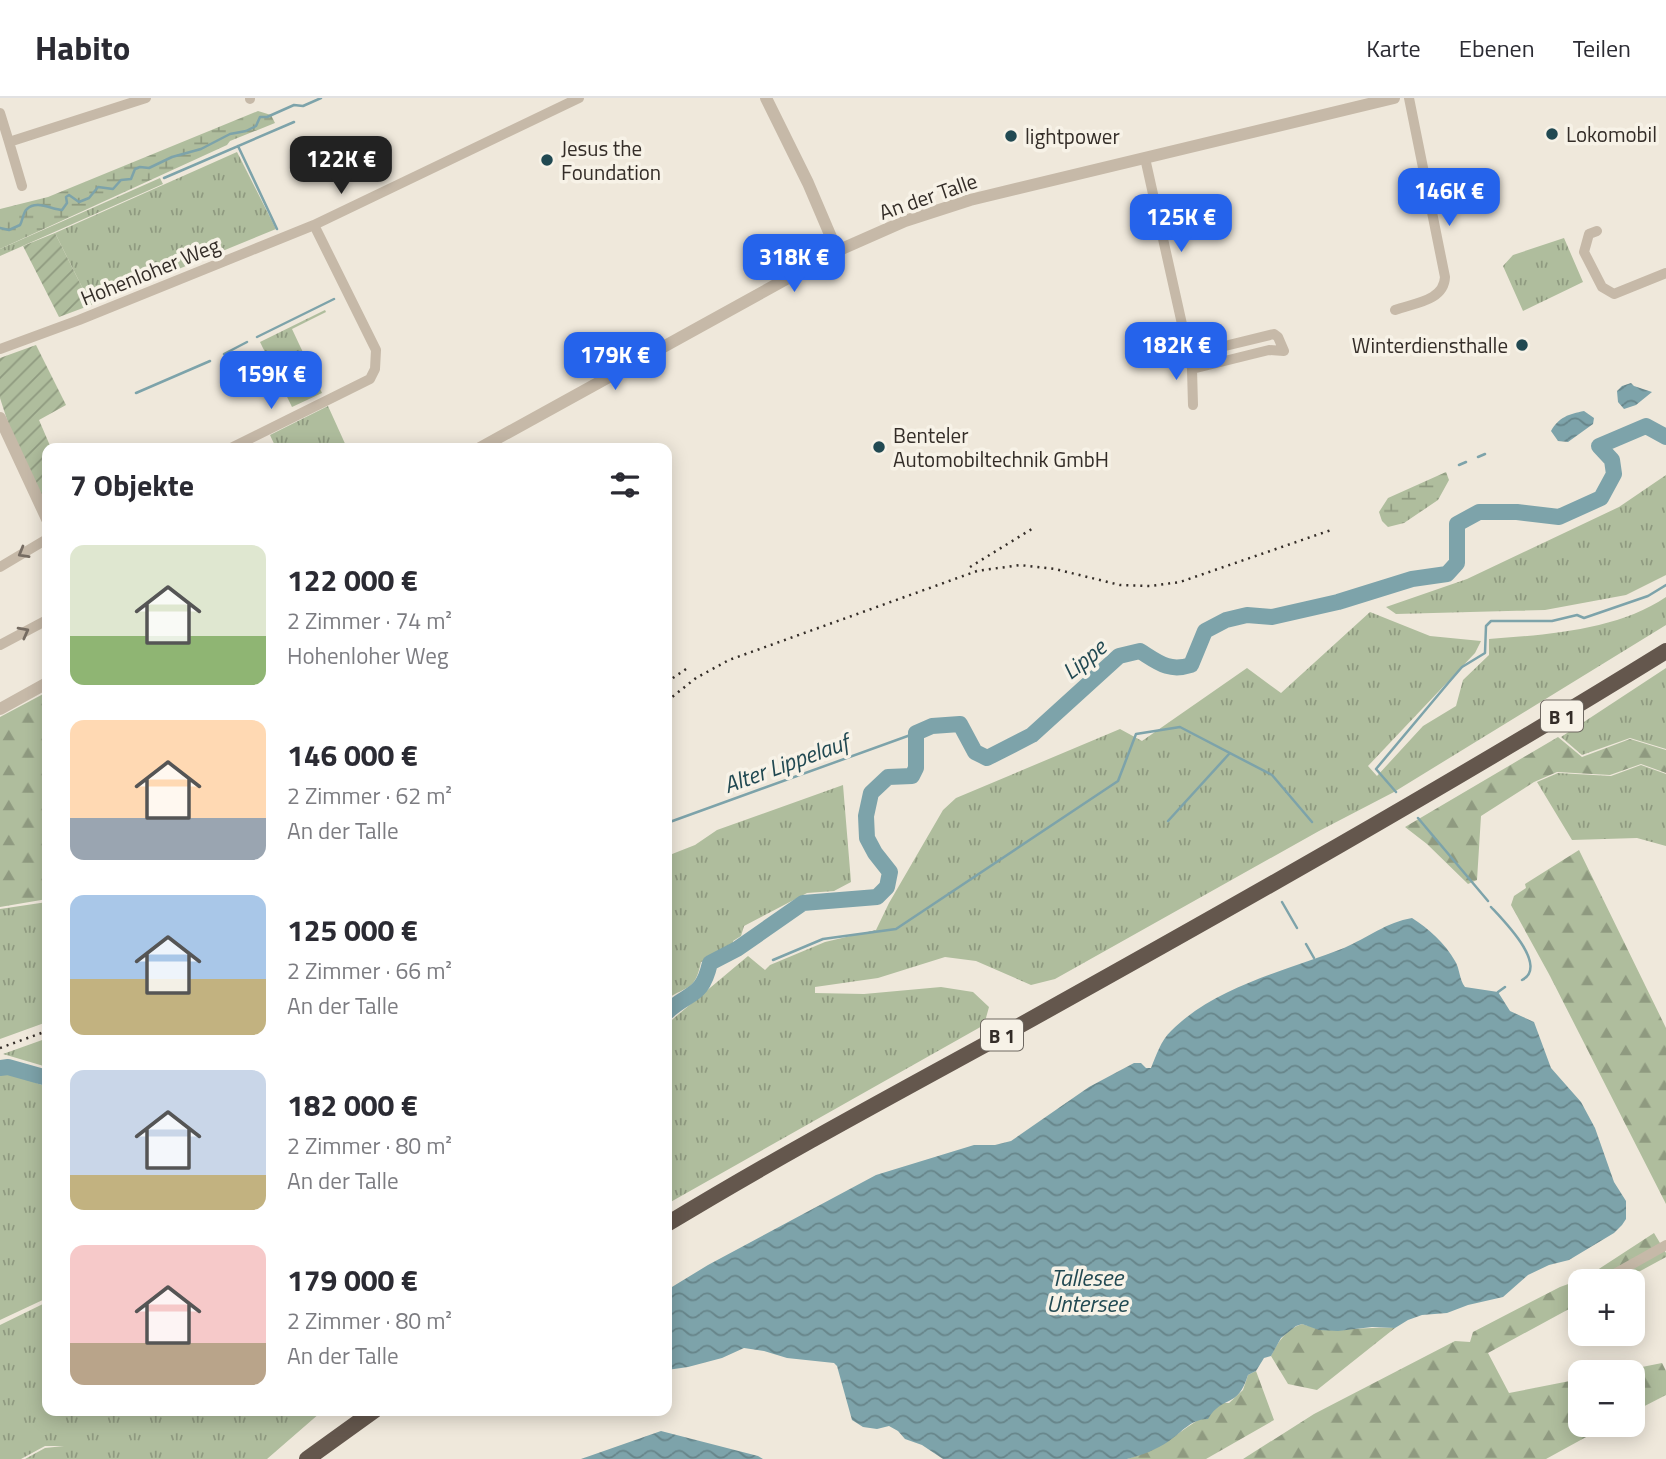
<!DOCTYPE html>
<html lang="de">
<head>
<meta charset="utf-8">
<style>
  :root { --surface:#fff; --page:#f7f7f7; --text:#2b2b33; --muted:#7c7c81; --line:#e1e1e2; --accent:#2563eb }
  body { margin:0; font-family:"Titillium Web",sans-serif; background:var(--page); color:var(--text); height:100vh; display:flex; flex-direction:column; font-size:26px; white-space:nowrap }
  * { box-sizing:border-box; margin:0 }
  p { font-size:23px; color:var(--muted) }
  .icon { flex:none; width:38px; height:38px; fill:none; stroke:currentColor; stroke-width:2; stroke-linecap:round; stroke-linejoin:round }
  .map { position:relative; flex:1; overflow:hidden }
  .panel { position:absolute; left:42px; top:345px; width:630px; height:973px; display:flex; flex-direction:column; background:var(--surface); border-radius:14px; box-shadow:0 4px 18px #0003 }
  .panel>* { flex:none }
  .fabs { position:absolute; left:1568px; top:1171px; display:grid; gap:14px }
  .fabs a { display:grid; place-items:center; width:77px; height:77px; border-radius:14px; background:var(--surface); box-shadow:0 4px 18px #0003; font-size:35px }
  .price { position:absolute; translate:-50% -60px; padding:0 16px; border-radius:14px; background:var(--accent); color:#fff; font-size:23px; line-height:46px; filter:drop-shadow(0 2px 4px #0008) }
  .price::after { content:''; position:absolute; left:50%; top:42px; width:21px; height:16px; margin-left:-10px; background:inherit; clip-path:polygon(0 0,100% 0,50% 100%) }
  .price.current { background:#222; color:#fff }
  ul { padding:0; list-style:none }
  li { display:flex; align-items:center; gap:21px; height:175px; padding:0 28px }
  li span { display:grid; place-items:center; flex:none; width:196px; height:140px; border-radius:14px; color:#555 }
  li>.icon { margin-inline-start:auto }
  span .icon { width:84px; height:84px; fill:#fffc; stroke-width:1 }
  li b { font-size:30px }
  h2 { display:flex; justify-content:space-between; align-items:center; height:84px; padding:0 28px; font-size:30px }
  header { display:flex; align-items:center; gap:42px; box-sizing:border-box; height:98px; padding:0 35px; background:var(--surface); border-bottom:2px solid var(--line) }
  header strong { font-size:33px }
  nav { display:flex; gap:38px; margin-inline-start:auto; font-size:24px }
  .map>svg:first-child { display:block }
  .grass { fill:url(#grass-tufts) }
  .forest { fill:url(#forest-firs) }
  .wetland { fill:url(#wetland-marsh) }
  .garden { fill:url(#garden-furrows) }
  .water { fill:url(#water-waves) }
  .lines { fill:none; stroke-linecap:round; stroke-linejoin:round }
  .stream { stroke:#7da3aa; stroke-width:2.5 }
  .river { stroke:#7da3aa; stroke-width:16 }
  .minor { stroke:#c6b9a8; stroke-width:10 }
  .tertiary { stroke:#c6b9a8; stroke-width:12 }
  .trunk { stroke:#64574d; stroke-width:16 }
  .rail { stroke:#342d28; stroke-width:2.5; stroke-dasharray:2 5; stroke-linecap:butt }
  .oneway { stroke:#766c62 }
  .poi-dot { fill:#214952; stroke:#f7f2e7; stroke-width:2.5 }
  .labels { text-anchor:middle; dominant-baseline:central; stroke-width:7; stroke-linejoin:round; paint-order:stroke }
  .shield { fill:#f7f2e7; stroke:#6e6861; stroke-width:2 }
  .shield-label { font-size:19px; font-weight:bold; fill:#342d28 }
  .poi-label { font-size:21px; fill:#342d28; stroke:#f7f2e7; text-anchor:start }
  .street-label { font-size:21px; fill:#342d28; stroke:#f7f2e7 }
  .water-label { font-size:23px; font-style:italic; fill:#214952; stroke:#f7f2e7 }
</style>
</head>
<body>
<header>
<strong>Habito</strong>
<nav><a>Karte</a><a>Ebenen</a><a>Teilen</a></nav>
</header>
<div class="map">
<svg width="1666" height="1361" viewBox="0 0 1666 1361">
  <defs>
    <pattern id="grass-tufts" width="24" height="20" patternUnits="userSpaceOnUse" patternTransform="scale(1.75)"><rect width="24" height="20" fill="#afbd9d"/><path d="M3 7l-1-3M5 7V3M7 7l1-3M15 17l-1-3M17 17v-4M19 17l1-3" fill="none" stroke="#8f9a80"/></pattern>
    <pattern id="forest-firs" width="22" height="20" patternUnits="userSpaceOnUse" patternTransform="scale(1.75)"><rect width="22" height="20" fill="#afbd9d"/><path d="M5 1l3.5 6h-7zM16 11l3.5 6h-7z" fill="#8f9a80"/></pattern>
    <pattern id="wetland-marsh" width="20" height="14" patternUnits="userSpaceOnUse" patternTransform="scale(1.75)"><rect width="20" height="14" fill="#afbd9d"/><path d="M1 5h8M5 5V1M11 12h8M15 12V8" fill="none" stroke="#8f9a80"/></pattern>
    <pattern id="garden-furrows" width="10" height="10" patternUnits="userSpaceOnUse" patternTransform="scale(1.75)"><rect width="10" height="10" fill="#afbd9d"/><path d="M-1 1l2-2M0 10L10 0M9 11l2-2" fill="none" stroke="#8f9a80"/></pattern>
    <pattern id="water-waves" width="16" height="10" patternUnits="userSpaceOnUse" patternTransform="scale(1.75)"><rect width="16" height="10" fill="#7da3aa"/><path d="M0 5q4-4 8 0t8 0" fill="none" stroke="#67858a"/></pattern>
  </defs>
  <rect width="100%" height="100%" fill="#efe8db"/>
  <!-- grass -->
  <path class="grass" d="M237,54L276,131L91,207L55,135Z
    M160,80L163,86L0,158V151Z
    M1564,140L1583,184L1523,213L1503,168L1513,157Z
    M325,212L326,214L292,231L322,295L292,309L260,244Z
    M328,308L347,350H276L270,337Z
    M1666,377V477L1626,497L1545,512L1396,516L1386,509L1467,481L1619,409Z
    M1666,499V527L1394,694L1319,733L1055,881L1031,887L976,863L945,859L878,880L815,889V895L864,896L941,889L973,894L989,909L984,927L667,1106V926L748,858L765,872L770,867L825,844L876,832L889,805L943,712L956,700L1120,631L1142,643L1247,570L1281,595L1370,514L1430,538L1481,543L1475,555L1368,668L1377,678L1423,628L1456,608L1463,582L1489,557V541C1545,537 1618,532 1666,499Z
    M1666,570V651L1630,640L1582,657L1561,639Z
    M1641,667L1666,676V748L1637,740L1572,742L1537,684L1558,675L1611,678Z
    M843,687L851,784L834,793L807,795L744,828L741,838L733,843L734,848L701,864C695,893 688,887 667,901V758L695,747L717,732Z
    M47,804V924L0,941V811Z
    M47,940V969L3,956L45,941Z
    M7,974L47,989V1200L0,1222V975Z
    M47,1204V1312H319L320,1315L267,1361H25L45,1350L64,1348H45L21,1361H0V1227Z"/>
  <!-- forest -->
  <path class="forest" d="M47,594V801L0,809V619Z
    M1558,639L1582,659L1630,641L1666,652V675L1641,666L1610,677L1557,674L1534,684L1481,718L1477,782L1468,786L1427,746L1405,729Z
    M1579,752L1666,930V1106L1550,878L1511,807L1514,798L1526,790L1525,786Z
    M1654,1135L1666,1155V1159L1622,1183H1580V1205L1488,1255L1509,1295L1580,1281V1326L1608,1327L1546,1361H1243L1314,1316L1455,1243L1470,1244L1473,1234L1560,1189L1585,1180Z
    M1302,1226C1334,1236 1363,1228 1395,1230L1317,1292L1288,1286L1271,1258C1278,1244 1286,1231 1302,1226Z
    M1662,1265L1666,1273V1297L1633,1314V1274H1617Z
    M1256,1273L1274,1322L1206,1361H1127C1164,1350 1191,1325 1223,1305H1229L1243,1292L1248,1277Z"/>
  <!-- wetland -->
  <path class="wetland" d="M258,13L271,17L275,25L230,43L227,47L0,151V111L48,99Z
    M1446,374L1449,382L1438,402L1404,425L1388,429L1382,423L1379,414L1388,400Z"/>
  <!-- garden -->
  <path class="garden" d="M55,135L91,207L59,219L23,148Z
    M36,247L66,307L39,322L51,350H47V413L10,331L0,300V260Z"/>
  <!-- water -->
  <path class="water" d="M1631,285L1634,288L1652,294L1636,307L1624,311L1618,304L1617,293L1622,288Z
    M1584,313L1594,320L1593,326L1568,344L1558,343L1551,333C1559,319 1569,316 1584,313Z
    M1412,820C1429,831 1445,845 1455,863C1460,871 1459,881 1465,889L1498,894L1510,913L1534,924L1551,970L1581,1004L1595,1030L1614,1084L1626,1103V1121L1622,1127L1614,1135L1569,1162L1549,1167L1528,1177L1503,1199L1468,1207L1447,1215L1422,1217L1408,1222L1395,1230L1372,1229L1338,1233L1319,1232L1302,1226L1296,1228L1281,1240L1271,1258L1264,1260L1256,1273L1248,1277C1237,1312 1223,1296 1208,1321C1191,1321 1182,1334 1169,1343C1156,1352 1142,1357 1127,1361H943L922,1347L905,1341L898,1333L889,1328L877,1331L863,1329L852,1322L837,1268L834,1265L787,1260L764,1253L744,1250L722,1260L688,1269L667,1272V1192L708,1167L876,1077L974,1047H995L1011,1043L1089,989L1134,965H1141L1146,970H1151C1156,958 1161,942 1171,933C1216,888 1286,873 1344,850C1367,840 1387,824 1412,820Z
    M661,1333L758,1358L763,1361H581Z"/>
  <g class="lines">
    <!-- stream -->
    <path class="stream" d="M238,48L277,131
      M164,80L294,24
      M0,130L9,132L20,127C23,122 23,114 27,111C36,102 51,111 62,112L67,105L66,99L69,97L79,104L89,100L98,89L113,91L121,82L131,81L135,71L140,69L149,70L172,59L201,51L230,36L246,33L256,28L260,19H267L294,7L303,8L321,0
      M257,239L334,201
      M224,256L247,244
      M136,295L210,263
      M1478,359L1485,356
      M1459,367L1466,364
      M1396,694L1376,671L1449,584L1462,569L1485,555L1486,528L1491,523H1552L1577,517L1584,520L1648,498L1666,487
      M1418,720L1488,803
      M1168,723L1229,656
      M667,725L916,635
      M1282,804L1297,830
      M1491,809C1504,823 1549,868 1522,882
      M1306,846L1314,860
      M773,862L823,841L896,831L1118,683L1136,636L1180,629L1272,677L1312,724
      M1498,894L1505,889"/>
    <!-- river -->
    <path class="river" d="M667,914C690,893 702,900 710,865L737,851L803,805L877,799L887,789L890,774L875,755L867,740L866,718L871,695L888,679L912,678L916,670V635L932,628L960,626L975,654L987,660L1032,637L1119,558L1140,553C1159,565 1169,574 1191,567L1205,533L1226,522L1247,517L1272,519L1338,504L1412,481L1447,476L1457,465V426L1479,414H1517L1559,419L1601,400L1614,376L1612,362L1599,348L1646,328L1666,339
      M0,970L8,969L47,980"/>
    <!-- minor -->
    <path class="minor" d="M250,0V1
      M0,15L9,44L146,0
      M9,44L22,88
      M1145,60L1192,271L1193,307
      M1597,133L1589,136L1584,154L1602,189L1614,196L1666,175
      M1395,212C1414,205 1444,203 1445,179L1409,0
      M0,251L79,222L314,127
      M1188,257L1274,236L1278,239L1284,253L1269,252L1192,271
      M231,350L370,281L375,271L376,252L314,127L579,0
      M0,469L47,441
      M0,547L47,522
      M1602,1183L1666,1147"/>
    <!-- tertiary -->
    <path class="tertiary" d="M766,0L808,85L837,153
      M0,320L47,421
      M480,350L837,153L905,123L970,102L1394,0
      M0,611L47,585"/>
    <!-- trunk -->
    <path class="trunk" d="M667,1126C779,1058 895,996 1010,933C1231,810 1451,686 1666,553
      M307,1361L375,1312"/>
    <!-- rail -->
    <path class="rail" d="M970,469L1035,429
      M667,584L689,569
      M667,603L696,580L729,562L977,473L1020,467L1055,471L1120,487L1151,488L1180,484L1334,431
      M0,950L47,933"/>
  </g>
  <!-- one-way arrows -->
  <defs><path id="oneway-chevron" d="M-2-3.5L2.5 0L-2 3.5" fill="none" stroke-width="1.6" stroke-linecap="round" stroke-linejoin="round" transform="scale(1.75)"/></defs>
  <g class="oneway">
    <use href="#oneway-chevron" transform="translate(23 455) rotate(150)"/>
    <use href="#oneway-chevron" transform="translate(24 534) rotate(-28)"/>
  </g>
  <!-- markers -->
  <g class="poi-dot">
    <circle cx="1552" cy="36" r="7"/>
    <circle cx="1011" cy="38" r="7"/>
    <circle cx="547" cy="62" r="7"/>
    <circle cx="1522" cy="247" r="7"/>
    <circle cx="879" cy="349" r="7"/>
  </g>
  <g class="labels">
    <!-- shield labels -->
    <g class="shield">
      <rect x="1541" y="602.5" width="42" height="31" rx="5"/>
      <rect x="981" y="921.5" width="42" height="31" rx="5"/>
    </g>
    <g class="shield-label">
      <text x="1562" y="618">B 1</text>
      <text x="1002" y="937">B 1</text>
    </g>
    <!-- poi labels -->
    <g class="poi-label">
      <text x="1566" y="36">Lokomobil</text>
      <text x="1025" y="38">lightpower</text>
      <text x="561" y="50">Jesus the<tspan x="561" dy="24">Foundation</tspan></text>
      <text x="1508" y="247" text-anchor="end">Winterdiensthalle</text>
      <text x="893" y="337">Benteler<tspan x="893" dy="24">Automobiltechnik GmbH</tspan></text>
    </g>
    <!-- street labels -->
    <g class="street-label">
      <text transform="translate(928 98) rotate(-19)">An der Talle</text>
      <text transform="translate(150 173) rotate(-22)">Hohenloher Weg</text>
    </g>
    <!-- water labels -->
    <g class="water-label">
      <text transform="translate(1084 561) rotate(-39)">Lippe</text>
      <text transform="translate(786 665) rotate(-20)">Alter Lippelauf</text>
      <text x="1087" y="1179">Tallesee<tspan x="1087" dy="26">Untersee</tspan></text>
    </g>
  </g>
</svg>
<div class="fabs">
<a>+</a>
<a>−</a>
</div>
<b class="price current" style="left:341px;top:98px">122K €</b>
<b class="price" style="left:1449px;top:130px">146K €</b>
<b class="price" style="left:1181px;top:156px">125K €</b>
<b class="price" style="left:794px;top:196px">318K €</b>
<b class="price" style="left:1176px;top:284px">182K €</b>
<b class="price" style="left:615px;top:294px">179K €</b>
<b class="price" style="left:271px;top:313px">159K €</b>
<section class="panel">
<h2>7 Objekte<svg class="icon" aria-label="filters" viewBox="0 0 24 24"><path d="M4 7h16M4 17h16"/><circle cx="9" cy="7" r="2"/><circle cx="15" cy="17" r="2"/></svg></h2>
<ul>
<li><span style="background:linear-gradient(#dfe7d0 65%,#8fb573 0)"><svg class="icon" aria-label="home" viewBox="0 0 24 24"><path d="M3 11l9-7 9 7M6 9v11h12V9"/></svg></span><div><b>122 000 €</b><p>2 Zimmer · 74 m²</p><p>Hohenloher Weg</p></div></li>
<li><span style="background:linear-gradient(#ffd9b3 70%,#9aa5b1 0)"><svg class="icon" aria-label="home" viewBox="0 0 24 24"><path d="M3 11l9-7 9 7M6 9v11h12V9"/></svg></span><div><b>146 000 €</b><p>2 Zimmer · 62 m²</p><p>An der Talle</p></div></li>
<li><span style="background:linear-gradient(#a9c7e8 60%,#c2b280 0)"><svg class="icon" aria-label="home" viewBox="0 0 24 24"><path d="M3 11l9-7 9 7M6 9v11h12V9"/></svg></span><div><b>125 000 €</b><p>2 Zimmer · 66 m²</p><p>An der Talle</p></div></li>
<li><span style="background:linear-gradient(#c9d6e8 75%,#c2b280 0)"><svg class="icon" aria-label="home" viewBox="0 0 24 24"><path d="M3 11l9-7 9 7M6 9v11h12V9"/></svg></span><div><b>182 000 €</b><p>2 Zimmer · 80 m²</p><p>An der Talle</p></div></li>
<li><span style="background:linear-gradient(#f6c9c9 70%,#b9a48a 0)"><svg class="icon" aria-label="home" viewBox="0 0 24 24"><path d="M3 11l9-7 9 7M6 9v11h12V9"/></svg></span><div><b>179 000 €</b><p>2 Zimmer · 80 m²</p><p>An der Talle</p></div></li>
</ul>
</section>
</div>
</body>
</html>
